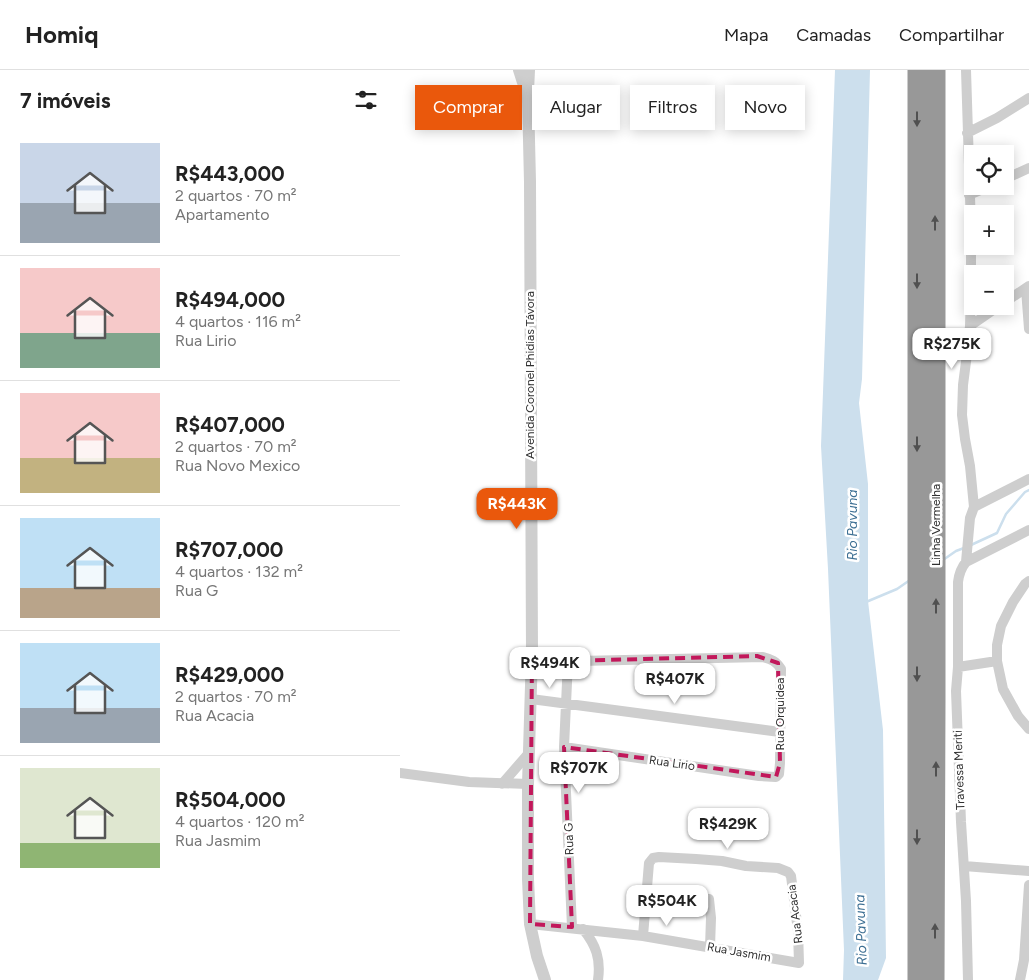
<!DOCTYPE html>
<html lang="pt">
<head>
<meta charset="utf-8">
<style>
  :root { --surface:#fff; --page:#f6f6f6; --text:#222; --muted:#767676; --line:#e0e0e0; --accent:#ea580c }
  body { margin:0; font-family:Figtree,sans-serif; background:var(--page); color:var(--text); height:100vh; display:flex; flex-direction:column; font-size:19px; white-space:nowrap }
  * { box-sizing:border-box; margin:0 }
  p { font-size:16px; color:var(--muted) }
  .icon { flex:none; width:28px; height:28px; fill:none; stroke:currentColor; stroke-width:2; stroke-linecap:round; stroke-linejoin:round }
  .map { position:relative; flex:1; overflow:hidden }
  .details { display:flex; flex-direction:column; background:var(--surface); width:400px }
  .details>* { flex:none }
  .guide { position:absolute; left:15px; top:15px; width:475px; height:45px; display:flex; gap:10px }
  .buttons { position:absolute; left:564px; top:75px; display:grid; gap:10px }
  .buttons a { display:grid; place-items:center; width:50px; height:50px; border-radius:0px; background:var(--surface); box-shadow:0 2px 12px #0003; font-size:25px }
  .price { position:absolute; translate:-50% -42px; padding:0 11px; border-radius:10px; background:#fff; color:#222; font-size:16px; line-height:32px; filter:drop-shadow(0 1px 2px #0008) }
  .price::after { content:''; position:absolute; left:50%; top:30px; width:15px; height:11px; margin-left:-8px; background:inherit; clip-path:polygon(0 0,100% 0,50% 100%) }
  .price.on { background:var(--accent); color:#fff }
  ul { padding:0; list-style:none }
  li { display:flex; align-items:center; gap:15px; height:125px; padding:0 20px }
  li+li { border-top:1px solid var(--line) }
  li span { display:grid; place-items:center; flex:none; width:140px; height:100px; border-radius:0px; color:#555 }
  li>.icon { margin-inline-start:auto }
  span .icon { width:60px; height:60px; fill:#fffc; stroke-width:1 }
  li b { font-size:21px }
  h2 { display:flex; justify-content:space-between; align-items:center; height:60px; padding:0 20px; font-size:21px }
  .pill { padding:0 18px; border-radius:0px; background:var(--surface); box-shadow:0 2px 12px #0003; font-size:18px; line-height:45px }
  .pill.on { background:var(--accent); color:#fff }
  header { display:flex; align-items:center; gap:30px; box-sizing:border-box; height:70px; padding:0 25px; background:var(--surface); border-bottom:1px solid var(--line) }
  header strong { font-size:24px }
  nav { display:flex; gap:28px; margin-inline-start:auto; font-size:18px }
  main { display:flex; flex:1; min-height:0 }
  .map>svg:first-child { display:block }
  .water { fill:#ccdfed }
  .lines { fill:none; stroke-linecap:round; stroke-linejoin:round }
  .stream { stroke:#ccdfed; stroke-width:2.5 }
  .minor { stroke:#cecece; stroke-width:10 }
  .tertiary { stroke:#cecece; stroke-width:12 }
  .motorway { stroke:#989898; stroke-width:19 }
  .oneway { fill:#505050 }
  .marked { fill:none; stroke:#c2185b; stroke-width:4; stroke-dasharray:10 6; stroke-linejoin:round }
  .labels { text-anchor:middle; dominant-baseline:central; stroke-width:5; stroke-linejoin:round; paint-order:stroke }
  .street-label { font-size:12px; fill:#313131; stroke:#fff }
  .water-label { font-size:14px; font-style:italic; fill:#3e7094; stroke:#fff }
</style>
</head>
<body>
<header>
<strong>Homiq</strong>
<nav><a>Mapa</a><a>Camadas</a><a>Compartilhar</a></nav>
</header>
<main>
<section class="details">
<h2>7 imóveis<svg class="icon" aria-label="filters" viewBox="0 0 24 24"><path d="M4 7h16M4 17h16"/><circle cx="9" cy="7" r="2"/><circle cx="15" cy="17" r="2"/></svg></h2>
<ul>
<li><span style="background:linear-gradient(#c9d6e8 60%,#9aa5b1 0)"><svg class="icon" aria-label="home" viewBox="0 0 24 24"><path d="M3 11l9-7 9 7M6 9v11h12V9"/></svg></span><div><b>R$443,000</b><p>2 quartos · 70 m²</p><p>Apartamento</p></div></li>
<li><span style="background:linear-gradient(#f6c9c9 65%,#7fa58c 0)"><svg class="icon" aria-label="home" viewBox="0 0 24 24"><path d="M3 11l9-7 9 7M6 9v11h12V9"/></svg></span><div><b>R$494,000</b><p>4 quartos · 116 m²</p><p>Rua Lirio</p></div></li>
<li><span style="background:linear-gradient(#f6c9c9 65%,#c2b280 0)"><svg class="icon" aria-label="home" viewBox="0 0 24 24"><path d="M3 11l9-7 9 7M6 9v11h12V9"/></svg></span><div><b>R$407,000</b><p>2 quartos · 70 m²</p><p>Rua Novo Mexico</p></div></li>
<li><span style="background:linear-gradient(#bfe0f5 70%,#b9a48a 0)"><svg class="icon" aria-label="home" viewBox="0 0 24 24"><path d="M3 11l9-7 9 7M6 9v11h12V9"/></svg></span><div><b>R$707,000</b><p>4 quartos · 132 m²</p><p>Rua G</p></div></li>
<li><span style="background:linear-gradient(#bfe0f5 65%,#9aa5b1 0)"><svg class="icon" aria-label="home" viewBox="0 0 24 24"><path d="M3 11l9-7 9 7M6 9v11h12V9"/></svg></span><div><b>R$429,000</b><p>2 quartos · 70 m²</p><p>Rua Acacia</p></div></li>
<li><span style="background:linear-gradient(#dfe7d0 75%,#8fb573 0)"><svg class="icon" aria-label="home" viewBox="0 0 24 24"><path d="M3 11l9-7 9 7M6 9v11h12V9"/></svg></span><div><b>R$504,000</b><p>4 quartos · 120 m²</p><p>Rua Jasmim</p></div></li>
</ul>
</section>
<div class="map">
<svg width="629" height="910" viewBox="0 0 629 910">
  <rect width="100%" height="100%" fill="#fff"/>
  <!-- water -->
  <path class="water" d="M435,0H470L462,309L459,333L468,414V531L483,660L486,888L478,910H443L444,880L428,499L421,376Z"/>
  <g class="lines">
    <!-- stream -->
    <path class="stream" d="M571,475L597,463L606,444L625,422L629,420
      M543,490L556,481L564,478
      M466,532L497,519L510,510"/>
    <!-- minor -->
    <path class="minor" d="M566,0L571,158V221L570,256L567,284L563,315L562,345L565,369L570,396L574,437L570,448L566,492
      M567,63L597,48L629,28
      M605,109L629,98
      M569,125L590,116
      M626,219L629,259
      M605,232L629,216
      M570,256L599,236
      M574,437L629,409
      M629,511L625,514L613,532L601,556L597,575V591L603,619L618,646L629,659
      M132,583L168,591H179L363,587C371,589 376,591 381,599L380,693L379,704L376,707L359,706L164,677
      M168,591L164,677L172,857
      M558,597L597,591
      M131,629L380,662
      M0,703L69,712L128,714
      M102,714L129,683
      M564,796L629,801
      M309,829L311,848L310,877
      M130,854L243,866L399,893L398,861L391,806L388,802L378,798L346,796L322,791L296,789L259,787L253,788L249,793L243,866
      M183,859C196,875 201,889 198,910
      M568,910L566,831L561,752L556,621L558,597V512C559,504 561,498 566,492L629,460
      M620,910L624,890L629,815"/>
    <!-- tertiary -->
    <path class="tertiary" d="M119,0L128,28L130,112L132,583L128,714V809L130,854L137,886L145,910
      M128,21L129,0"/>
    <!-- motorway -->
    <path class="motorway" d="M517,0V910
      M535,910L536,631V0"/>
  </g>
  <!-- one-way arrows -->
  <defs><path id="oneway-solid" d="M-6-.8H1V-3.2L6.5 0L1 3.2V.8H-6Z" transform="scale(1.25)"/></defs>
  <g class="oneway">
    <use href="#oneway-solid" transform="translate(517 49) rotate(90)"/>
    <use href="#oneway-solid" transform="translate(535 153) rotate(-90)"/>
    <use href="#oneway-solid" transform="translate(517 211) rotate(90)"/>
    <use href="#oneway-solid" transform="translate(517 374) rotate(90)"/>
    <use href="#oneway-solid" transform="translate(536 536) rotate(-90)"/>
    <use href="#oneway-solid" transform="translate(517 604) rotate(90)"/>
    <use href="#oneway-solid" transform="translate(536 699) rotate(-90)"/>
    <use href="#oneway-solid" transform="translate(517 767) rotate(90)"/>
    <use href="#oneway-solid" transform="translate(535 861) rotate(-90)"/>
  </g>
  <!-- marked area -->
  <path class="marked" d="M132,583L168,591L357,586L378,593L380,693L376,707L164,677L172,857L130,854Z"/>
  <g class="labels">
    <!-- street labels -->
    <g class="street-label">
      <text transform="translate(130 305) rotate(-90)">Avenida Coronel Phidias Távora</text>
      <text transform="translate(536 455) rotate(-90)">Linha Vermelha</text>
      <text transform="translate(380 644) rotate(-90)">Rua Orquidea</text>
      <text transform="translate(272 693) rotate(8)">Rua Lirio</text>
      <text transform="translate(559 700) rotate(-92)">Travessa Meriti</text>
      <text transform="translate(169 769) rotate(-92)">Rua G</text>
      <text transform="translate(395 844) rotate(-97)">Rua Acacia</text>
      <text transform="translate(339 882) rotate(10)">Rua Jasmim</text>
    </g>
    <!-- water labels -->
    <g class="water-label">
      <text transform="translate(452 455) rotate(-90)">Rio Pavuna</text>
      <text transform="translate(461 860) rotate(-92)">Rio Pavuna</text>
    </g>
  </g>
</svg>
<div class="buttons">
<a><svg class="icon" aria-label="locate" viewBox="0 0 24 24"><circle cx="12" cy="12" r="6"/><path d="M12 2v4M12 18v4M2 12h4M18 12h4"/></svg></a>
<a>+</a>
<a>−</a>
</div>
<b class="price" style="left:552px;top:300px">R$275K</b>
<b class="price on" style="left:117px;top:460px">R$443K</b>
<b class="price" style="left:150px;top:619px">R$494K</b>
<b class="price" style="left:275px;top:635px">R$407K</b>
<b class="price" style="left:179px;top:724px">R$707K</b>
<b class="price" style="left:328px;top:780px">R$429K</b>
<b class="price" style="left:267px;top:857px">R$504K</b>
<div class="guide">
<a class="pill on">Comprar</a>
<a class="pill">Alugar</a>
<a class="pill">Filtros</a>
<a class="pill">Novo</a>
</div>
</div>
</main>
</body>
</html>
